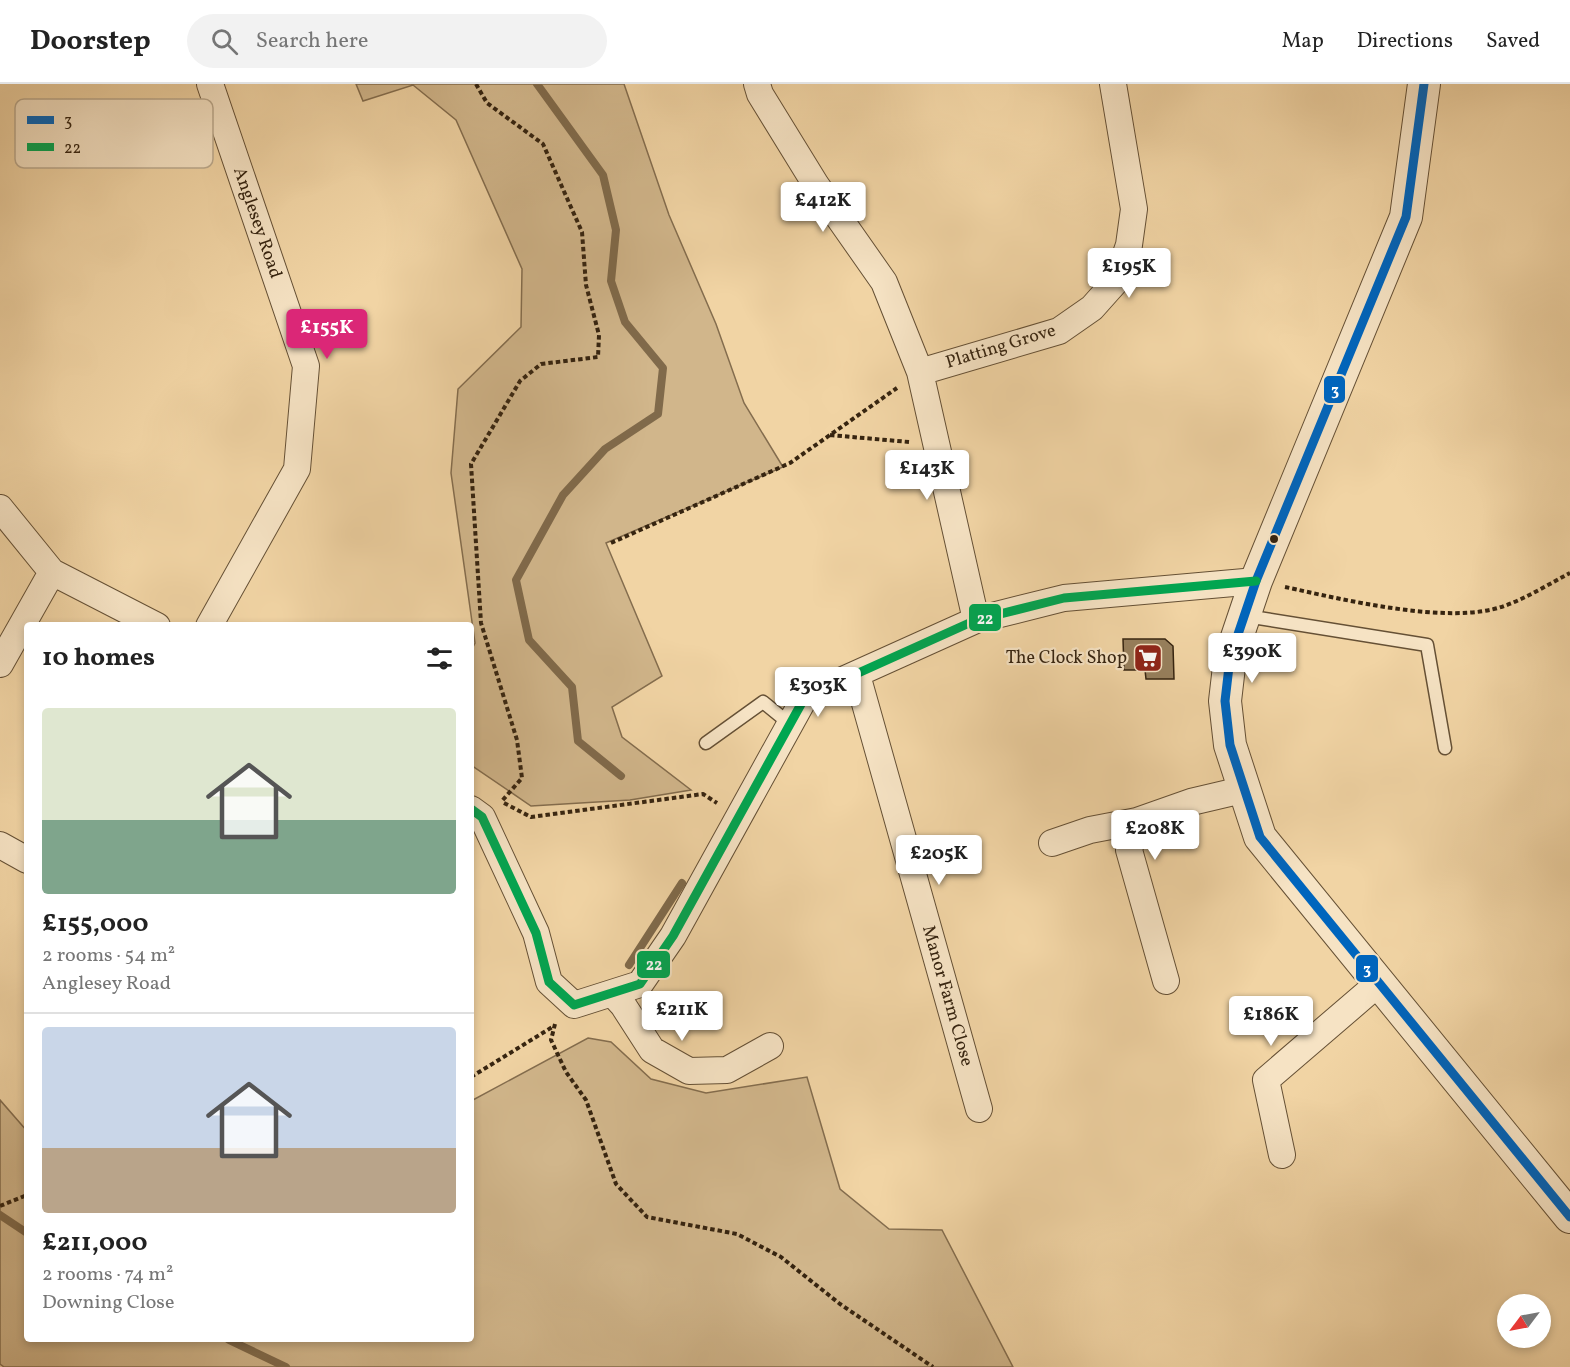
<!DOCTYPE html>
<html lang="en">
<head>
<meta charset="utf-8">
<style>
  :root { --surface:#fff; --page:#f2f2f2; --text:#222; --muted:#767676; --line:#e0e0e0; --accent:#db2777 }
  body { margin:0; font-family:Vollkorn,serif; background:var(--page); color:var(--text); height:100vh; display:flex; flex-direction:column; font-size:22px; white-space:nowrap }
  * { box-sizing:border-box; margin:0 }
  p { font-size:20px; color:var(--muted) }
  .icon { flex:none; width:33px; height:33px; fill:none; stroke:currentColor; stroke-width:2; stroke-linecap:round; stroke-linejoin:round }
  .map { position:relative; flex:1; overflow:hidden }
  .details { position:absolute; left:24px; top:538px; width:450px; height:720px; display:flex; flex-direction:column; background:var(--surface); border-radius:6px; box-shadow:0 3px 9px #0003 }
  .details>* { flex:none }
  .needle { width:39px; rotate:238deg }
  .fabs { position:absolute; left:1497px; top:1210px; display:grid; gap:12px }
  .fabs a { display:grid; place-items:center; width:54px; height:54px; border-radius:50%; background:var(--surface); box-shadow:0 3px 9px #0003; font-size:30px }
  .price { position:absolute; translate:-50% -51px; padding:0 14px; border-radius:6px; background:#fff; color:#222; font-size:20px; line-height:39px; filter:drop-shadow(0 2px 3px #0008) }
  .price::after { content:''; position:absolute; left:50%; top:36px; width:18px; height:14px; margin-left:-9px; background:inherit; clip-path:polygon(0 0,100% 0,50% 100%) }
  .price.active { background:var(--accent); color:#fff }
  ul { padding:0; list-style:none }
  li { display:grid; align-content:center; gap:12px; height:318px; padding:0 18px }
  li+li { border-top:2px solid var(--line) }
  li span { display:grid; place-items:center; height:186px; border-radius:6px; color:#555 }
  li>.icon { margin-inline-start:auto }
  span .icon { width:108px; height:108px; fill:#fffc; stroke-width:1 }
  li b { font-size:26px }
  h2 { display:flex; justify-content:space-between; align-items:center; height:72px; padding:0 18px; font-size:26px }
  header { display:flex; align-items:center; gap:36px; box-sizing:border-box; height:84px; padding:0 30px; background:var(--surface); border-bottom:2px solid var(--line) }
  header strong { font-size:28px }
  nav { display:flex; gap:33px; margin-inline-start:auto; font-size:21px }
  .search { width:420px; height:54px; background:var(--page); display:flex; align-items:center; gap:15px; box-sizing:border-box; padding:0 21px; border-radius:33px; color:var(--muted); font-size:22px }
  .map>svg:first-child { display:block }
  .green { fill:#d1b68b; stroke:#846d4e; stroke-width:1.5 }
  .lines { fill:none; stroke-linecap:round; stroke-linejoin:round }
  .stream { stroke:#806a4b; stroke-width:8 }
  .building { fill:#97805d; stroke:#362410; stroke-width:1.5 }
  .service-casing { stroke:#655035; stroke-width:15 }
  .minor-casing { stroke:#655035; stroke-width:28 }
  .tertiary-casing { stroke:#655035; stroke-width:34 }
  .path { stroke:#362410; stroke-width:4; stroke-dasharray:4.5 3; stroke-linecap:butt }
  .service { stroke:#f6e3c4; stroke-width:12 }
  .minor { stroke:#f6e3c4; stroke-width:26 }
  .tertiary { stroke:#f6e3c4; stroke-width:32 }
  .bus-1-casing { stroke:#f6e3c4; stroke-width:14 }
  .bus-2-casing { stroke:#f6e3c4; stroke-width:14 }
  .bus-1 { stroke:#0065bd; stroke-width:9 }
  .bus-2 { stroke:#00a651; stroke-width:9 }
  .bus-dot { fill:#362410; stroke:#f6e3c4; stroke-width:2 }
  .labels { text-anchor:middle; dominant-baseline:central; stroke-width:4.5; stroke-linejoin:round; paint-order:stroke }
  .street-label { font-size:18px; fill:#362410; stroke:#f6e3c4 }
  .poi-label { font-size:18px; fill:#362410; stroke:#f6e3c4; text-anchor:end }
  .key { fill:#f6e3c4; stroke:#bcaa8e; stroke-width:1.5 }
  .key-label { font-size:16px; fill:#362410 }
  .line-badge { stroke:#f6e3c4; stroke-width:2 }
  .badge-label { font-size:16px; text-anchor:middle; font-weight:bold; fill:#fff }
</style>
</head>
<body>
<header>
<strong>Doorstep</strong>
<div class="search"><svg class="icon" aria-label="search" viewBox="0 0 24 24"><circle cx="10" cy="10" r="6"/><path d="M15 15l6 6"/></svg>Search here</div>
<nav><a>Map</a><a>Directions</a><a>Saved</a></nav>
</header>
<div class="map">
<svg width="1570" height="1283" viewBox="0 0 1570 1283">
  <rect width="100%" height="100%" fill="#f1d4a4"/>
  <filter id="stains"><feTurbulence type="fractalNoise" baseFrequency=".00333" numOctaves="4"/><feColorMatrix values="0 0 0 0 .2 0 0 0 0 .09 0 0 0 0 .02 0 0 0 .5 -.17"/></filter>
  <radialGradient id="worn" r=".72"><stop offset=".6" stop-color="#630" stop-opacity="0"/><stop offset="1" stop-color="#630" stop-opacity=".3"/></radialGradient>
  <!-- green -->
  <path class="green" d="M356,0H624L669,131L716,240L744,319L783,383L606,459L662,592L612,623L622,653L691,706L630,716L531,722L471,681V567L475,559L451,389L458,305L521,243L522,185L456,36L413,1L363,17Z
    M588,954L611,958L651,995L706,1009L807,993L840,1105L889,1145L942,1146L1013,1283H4L0,1280V1016L27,1047V1256H471V1017Z"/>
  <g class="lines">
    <!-- stream -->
    <path class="stream" d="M537,0L603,91L616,146L611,197L625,238L663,284L658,330L605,365L563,411L516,496L529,556L572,603L578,657L621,692
      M629,881L682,799
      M0,1131L27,1149
      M229,1256L286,1283"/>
  </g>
  <!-- building -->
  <path class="building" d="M1123,555H1165L1173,562L1174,595H1146L1145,586H1124Z"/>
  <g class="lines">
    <!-- service casing -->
    <g class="service-casing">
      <path id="service" d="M1246,532L1427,561L1445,664
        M706,659L763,618L790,640"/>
    </g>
    <!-- minor casing -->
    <g class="minor-casing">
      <path id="minor" d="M757,0L760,10L816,101L884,198L920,288L976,536
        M920,288L1059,247L1092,224L1117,196L1129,161L1134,125L1113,0
        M0,424L52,488L157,542
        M209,542L297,385L306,282L210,0
        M0,580L52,488
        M857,591L979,1025
        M471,725L482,733L536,849L549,898L574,921L640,900L673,852L805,613L976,536L1064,514L1256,497
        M1052,759L1090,746L1137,737
        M0,761L27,776
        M1166,897L1129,766L1137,737L1191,718L1242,706
        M612,909L623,921L652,966L689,987L727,986L770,962
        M1282,1071L1266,996L1380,898"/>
    </g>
    <!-- tertiary casing -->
    <g class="tertiary-casing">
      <path id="tertiary" d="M1424,0L1406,133L1256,497L1230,574L1225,617L1230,661L1260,753L1570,1133"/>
    </g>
    <!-- path -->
    <path class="path" d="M476,0L487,19L543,60L582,148L586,201L599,251L598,273L541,280L520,297L471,380L481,539L517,656L522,694L501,718
      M830,351L909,358
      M611,459L790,379L897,304
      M1285,503C1341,515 1450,542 1504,522C1527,514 1549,500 1570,489
      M504,719L531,733L703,710L717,719
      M555,940L551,956L566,988L586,1016L616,1100L647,1133L737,1150L781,1173L840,1220L933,1283
      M471,993L554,942
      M0,1122L27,1111"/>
    <!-- service -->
    <use href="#service" class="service"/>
    <!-- minor -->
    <use href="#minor" class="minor"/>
    <!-- tertiary -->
    <use href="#tertiary" class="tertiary"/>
    <!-- bus-1 casing -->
    <g class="bus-1-casing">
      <path id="bus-1" d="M1424,0L1406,133L1256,497L1230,574L1225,617L1230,661L1260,753L1570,1133"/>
    </g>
    <!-- bus-2 casing -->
    <g class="bus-2-casing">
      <path id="bus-2" d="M471,725L482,733L536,849L549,898L574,921L640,900L673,852L805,613L976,536L1064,514L1256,497"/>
    </g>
    <!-- bus-1 -->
    <use href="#bus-1" class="bus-1"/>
    <!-- bus-2 -->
    <use href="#bus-2" class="bus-2"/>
  </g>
  <!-- icons -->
  <defs>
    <g id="supermarket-square" transform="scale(1.5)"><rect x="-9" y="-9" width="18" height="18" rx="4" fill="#8f2418" stroke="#f6e3c4"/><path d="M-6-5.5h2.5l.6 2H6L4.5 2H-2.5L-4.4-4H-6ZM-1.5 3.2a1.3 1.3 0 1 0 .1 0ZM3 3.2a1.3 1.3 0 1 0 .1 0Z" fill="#fff"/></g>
  </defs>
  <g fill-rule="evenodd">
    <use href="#supermarket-square" x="1148" y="574"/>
  </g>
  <!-- markers -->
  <circle class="bus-dot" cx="1274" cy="455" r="5"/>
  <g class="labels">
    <!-- street labels -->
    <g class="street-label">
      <text transform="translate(257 139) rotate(71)">Anglesey Road</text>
      <text transform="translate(1001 263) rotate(-17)">Platting Grove</text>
      <text transform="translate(947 912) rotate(74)">Manor Farm Close</text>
    </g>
    <!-- poi labels -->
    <g class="poi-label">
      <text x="1127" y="574">The Clock Shop</text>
    </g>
  </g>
  <!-- legend -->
  <rect x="15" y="15" width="198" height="69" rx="9" class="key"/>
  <rect x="27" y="32" width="27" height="8" fill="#0065bd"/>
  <rect x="27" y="59" width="27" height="8" fill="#00a651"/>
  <g class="key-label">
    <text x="64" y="42">3</text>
    <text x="64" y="69">22</text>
  </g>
  <g class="line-badge">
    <rect x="1323" y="291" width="23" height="29" rx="6" fill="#0065bd"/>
    <rect x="968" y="519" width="34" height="29" rx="6" fill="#00a651"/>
    <rect x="636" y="866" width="35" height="29" rx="6" fill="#00a651"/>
    <rect x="1355" y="870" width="24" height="29" rx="6" fill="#0065bd"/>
  </g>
  <g class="badge-label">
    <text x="1335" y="311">3</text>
    <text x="985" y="540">22</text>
    <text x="654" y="886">22</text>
    <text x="1367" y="890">3</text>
  </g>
  <rect width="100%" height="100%" filter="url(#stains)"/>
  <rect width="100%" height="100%" fill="url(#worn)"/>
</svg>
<div class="fabs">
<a><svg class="needle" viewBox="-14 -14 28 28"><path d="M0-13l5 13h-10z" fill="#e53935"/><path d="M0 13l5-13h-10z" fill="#767676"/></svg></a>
</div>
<b class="price" style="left:823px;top:149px">£412K</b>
<b class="price" style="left:1129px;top:215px">£195K</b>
<b class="price active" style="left:327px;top:276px">£155K</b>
<b class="price" style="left:927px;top:417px">£143K</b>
<b class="price" style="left:1252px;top:600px">£390K</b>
<b class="price" style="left:818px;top:634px">£303K</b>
<b class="price" style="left:1155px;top:777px">£208K</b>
<b class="price" style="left:939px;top:802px">£205K</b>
<b class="price" style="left:682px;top:958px">£211K</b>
<b class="price" style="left:1271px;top:963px">£186K</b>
<section class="details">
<h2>10 homes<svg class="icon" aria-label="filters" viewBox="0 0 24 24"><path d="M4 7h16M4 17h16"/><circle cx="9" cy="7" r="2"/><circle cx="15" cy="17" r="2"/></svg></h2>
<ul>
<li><span style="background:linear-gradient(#dfe7d0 60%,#7fa58c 0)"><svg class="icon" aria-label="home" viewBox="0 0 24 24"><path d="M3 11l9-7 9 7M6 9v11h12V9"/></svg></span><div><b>£155,000</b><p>2 rooms · 54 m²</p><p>Anglesey Road</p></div></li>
<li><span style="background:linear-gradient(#c9d6e8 65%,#b9a48a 0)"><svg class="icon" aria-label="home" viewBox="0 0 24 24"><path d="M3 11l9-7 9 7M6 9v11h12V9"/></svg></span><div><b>£211,000</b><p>2 rooms · 74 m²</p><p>Downing Close</p></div></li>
</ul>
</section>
</div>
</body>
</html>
